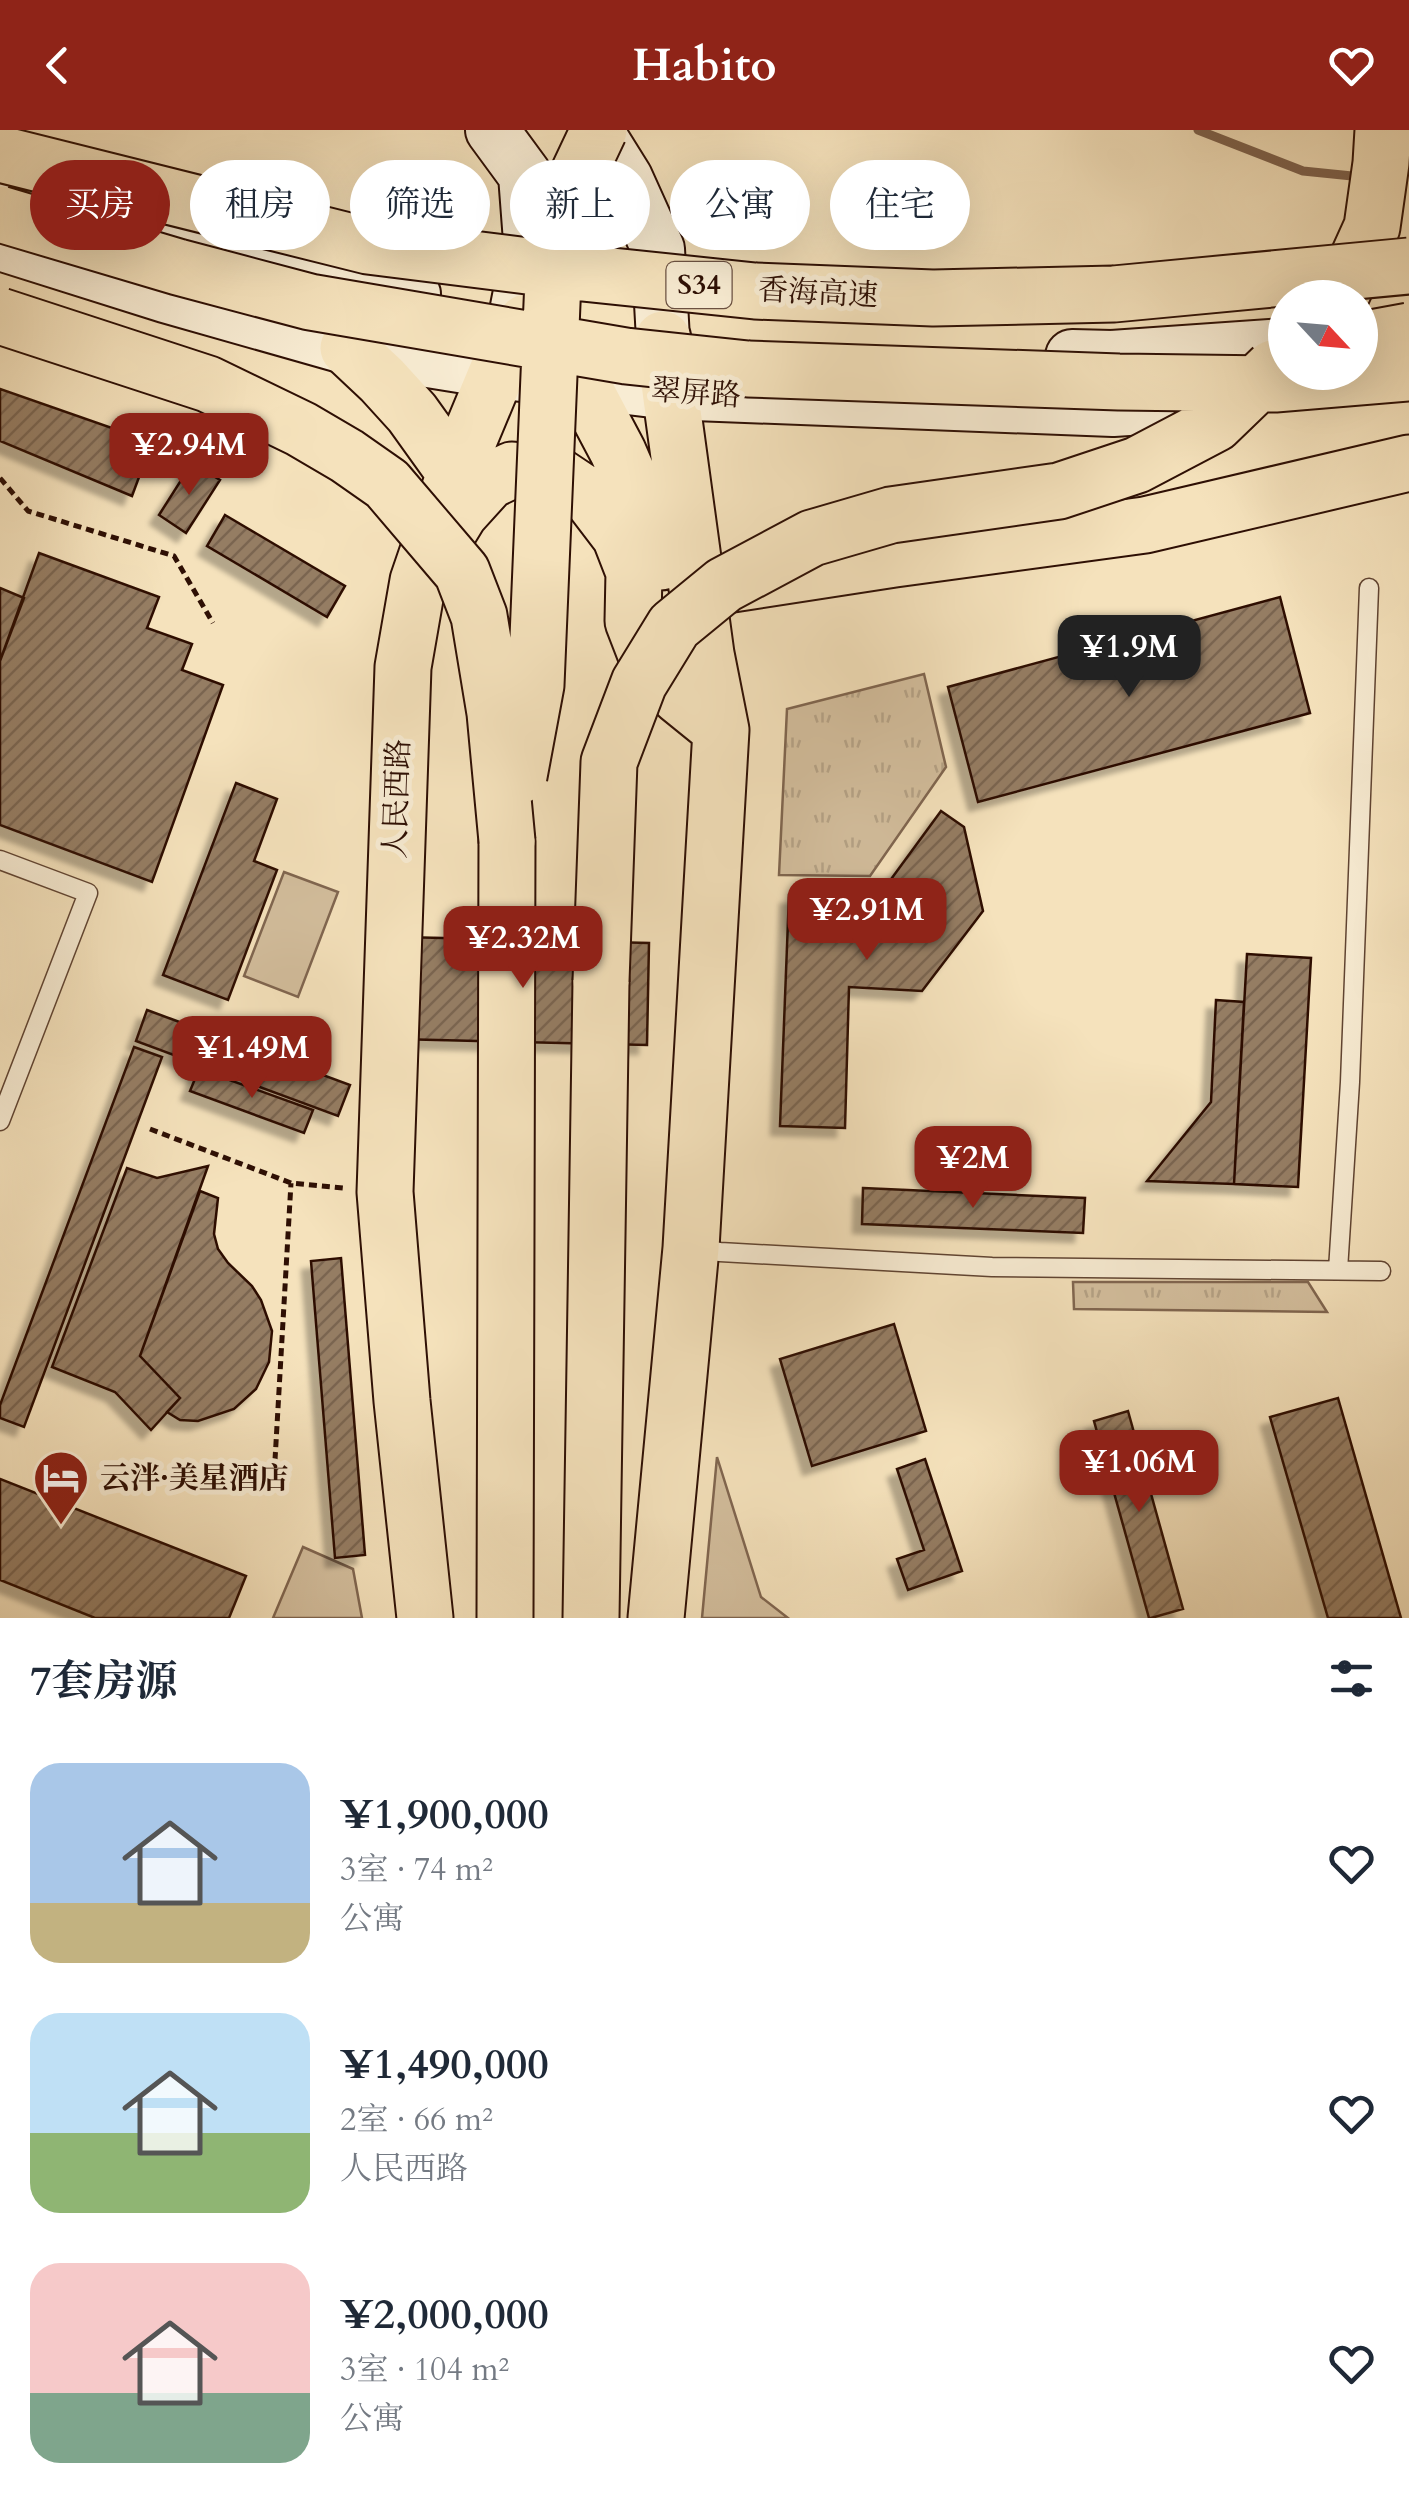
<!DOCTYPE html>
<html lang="zh">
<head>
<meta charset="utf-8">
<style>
  :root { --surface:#fff; --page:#f6f6f7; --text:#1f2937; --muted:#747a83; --accent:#8f2418 }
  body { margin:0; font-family:Cardo,"Noto Serif SC",serif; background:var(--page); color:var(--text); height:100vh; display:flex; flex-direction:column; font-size:38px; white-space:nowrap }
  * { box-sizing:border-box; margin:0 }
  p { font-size:32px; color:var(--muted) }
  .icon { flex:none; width:55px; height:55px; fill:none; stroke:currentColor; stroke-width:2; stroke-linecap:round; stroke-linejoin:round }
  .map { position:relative; height:1488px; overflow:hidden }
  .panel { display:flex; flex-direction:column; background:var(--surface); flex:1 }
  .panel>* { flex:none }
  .banner { position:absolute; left:30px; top:30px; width:1350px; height:90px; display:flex; gap:20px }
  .needle { width:65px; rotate:116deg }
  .buttons { position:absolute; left:1268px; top:150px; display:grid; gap:20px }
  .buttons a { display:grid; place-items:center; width:110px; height:110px; border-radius:50%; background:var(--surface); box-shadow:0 10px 40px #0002; font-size:50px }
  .price { position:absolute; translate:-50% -85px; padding:0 22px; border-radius:20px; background:var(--accent); color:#fff; font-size:32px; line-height:65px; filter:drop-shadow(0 2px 5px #0008) }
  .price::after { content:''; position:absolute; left:50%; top:60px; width:30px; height:22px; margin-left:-15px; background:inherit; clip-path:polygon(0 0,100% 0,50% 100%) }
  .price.active { background:#222; color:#fff }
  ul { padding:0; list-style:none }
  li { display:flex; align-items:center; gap:30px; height:250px; padding:0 30px }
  li span { display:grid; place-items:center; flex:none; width:280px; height:200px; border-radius:30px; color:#555 }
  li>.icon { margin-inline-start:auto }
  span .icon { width:120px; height:120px; fill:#fffc; stroke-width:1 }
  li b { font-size:42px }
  h2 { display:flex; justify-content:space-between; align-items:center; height:120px; padding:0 30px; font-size:42px }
  .chip { padding:0 35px; border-radius:45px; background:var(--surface); box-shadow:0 10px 40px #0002; font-size:35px; line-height:90px }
  .chip.active { background:var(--accent); color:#fff }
  header { display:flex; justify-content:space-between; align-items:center; height:130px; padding:0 30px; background:var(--accent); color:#fff; font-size:45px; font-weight:700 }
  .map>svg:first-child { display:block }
  .grass { fill:url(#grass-tufts); stroke:#806650; stroke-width:2.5 }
  .park { fill:#d3be9d; stroke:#806650; stroke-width:2.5 }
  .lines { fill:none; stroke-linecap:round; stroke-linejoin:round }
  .stream { stroke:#7d624d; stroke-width:9 }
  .building { fill:url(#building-hatch); stroke:#2e0f04; stroke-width:2.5; filter:url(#shadow) }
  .lane-casing { stroke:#604432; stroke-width:21 }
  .secondary-casing { stroke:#2e0f04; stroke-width:56 }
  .primary-casing { stroke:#2e0f04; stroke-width:59 }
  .highway-casing { stroke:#2e0f04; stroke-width:59 }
  .path { stroke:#2e0f04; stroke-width:5; stroke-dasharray:8 5; stroke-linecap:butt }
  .lane { stroke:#f8ecd3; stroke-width:18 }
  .secondary { stroke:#f8ecd3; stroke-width:52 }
  .primary { stroke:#f5e2bc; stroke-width:55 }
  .highway { stroke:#f5e2bc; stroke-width:55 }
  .highway-bridge-casing { stroke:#2e0f04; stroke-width:59; stroke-linecap:butt }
  .highway-bridge { stroke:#f5e2bc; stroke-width:55 }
  .labels { text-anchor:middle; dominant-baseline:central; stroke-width:10; stroke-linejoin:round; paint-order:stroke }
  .shield { fill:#f8ecd3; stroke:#6b5142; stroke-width:2.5 }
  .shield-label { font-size:28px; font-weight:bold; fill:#2e0f04 }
  .street-label { font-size:30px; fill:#2e0f04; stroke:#f8ecd3 }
  .poi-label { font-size:30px; font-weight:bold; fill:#2e0f04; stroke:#f8ecd3; text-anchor:start }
</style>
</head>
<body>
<header><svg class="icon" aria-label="back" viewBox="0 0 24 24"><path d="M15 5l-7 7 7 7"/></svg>Habito<svg class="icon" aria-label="heart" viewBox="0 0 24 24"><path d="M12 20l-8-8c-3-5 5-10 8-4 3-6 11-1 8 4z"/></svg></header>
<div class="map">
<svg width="1409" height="1488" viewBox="0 0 1409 1488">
  <defs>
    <pattern id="grass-tufts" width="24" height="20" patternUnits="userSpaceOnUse" patternTransform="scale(2.5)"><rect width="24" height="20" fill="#d3be9d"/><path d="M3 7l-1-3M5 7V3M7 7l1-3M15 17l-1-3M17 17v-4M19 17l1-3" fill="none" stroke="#b5a286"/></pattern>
    <pattern id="building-hatch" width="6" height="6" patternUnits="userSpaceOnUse" patternTransform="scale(2.5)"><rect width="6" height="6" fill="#957d64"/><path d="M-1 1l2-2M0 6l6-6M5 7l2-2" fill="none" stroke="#7a6550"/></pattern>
    <filter id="shadow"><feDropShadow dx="-9" dy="9" stdDeviation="2.5" flood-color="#0004"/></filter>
  </defs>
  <rect width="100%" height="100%" fill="#f5e2bc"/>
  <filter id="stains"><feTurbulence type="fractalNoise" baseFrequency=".002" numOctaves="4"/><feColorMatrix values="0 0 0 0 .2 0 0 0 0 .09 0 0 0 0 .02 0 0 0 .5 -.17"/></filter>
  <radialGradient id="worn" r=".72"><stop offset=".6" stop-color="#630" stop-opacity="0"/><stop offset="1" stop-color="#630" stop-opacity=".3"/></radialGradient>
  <!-- grass -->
  <path class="grass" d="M924,544L946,637L870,746L779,745L787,579Z
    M1073,1152H1308L1327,1182L1074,1179Z"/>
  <!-- park -->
  <path class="park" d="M284,742L338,762L298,867L244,846Z
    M717,1327L761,1467L788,1488H702Z
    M303,1417L353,1439L362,1488H273Z"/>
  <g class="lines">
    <!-- stream -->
    <path class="stream" d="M1198,0L1303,41L1362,47"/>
  </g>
  <!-- building -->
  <path class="building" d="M0,259L152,312L132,366L0,311Z
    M192,333L220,350L186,403L159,385Z
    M225,385L345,456L327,487L207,416Z
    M39,423L159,467L147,498L192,514L182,540L223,555L152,752L0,695V531Z
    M0,458L24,468L0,531Z
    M1280,467L1310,583L978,672L948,557Z
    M236,653L277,669L254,731L277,740L228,870L163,845Z
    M941,681L964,697L983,781L922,861L849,857L845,998L780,996L789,765L878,767Z
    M401,807L649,813L647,915L397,909Z
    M1247,824L1311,828L1298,1057L1234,1054Z
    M1216,870L1244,872L1234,1054L1147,1051L1211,972Z
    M147,880L350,955L338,986L136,911Z
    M134,917L162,927L24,1297L0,1288V1275Z
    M199,939L313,980L304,1003L190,961Z
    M208,1036L140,1226L180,1268L151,1300L115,1262L52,1237L127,1038L157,1048Z
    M863,1058L1085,1068L1083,1103L862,1094Z
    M200,1061L218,1068L214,1104L218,1119L228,1133L252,1156L261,1170L272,1201L269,1232L256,1259L234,1279L198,1291L180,1290L167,1282L180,1268L140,1226Z
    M341,1128L365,1425L335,1428L311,1131Z
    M894,1194L926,1301L812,1336L780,1229Z
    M1338,1268L1401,1488H1328L1270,1287Z
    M1128,1281L1183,1479L1151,1488H1149L1094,1291Z
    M925,1329L962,1441L908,1460L897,1429L924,1420L897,1339Z
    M0,1349L246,1446L229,1488H95L0,1450Z"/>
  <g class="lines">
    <!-- lane casing -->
    <g class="lane-casing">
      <path id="lane" d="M0,730L88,763L0,991
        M697,1119L720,1122L992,1137L1381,1141
        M1338,1140L1350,952L1369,458"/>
    </g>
    <!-- secondary casing -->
    <g class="secondary-casing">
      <path id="secondary" d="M492,0L525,45L530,111L516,182L499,235
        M596,0L626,48L658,119L663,209
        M0,51L123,92L362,155L414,164
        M0,114L165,166L348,218L497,242L669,263L1113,280L1189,275
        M1072,226L1112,227L1285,215"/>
    </g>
    <!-- primary casing -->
    <g class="primary-casing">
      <path id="primary" d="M526,192L581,252L618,322L644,382L661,432
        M348,218L382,250L412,283L455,343
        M446,406L460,383L489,351L512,340L558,346L591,368L620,406L634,442L633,491L645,522L679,566L721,600
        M425,1488L402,1271L385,1062L403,537L418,451L455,343L497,242
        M656,1488L691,1118L721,600L706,524L663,209"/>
    </g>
    <!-- highway casing -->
    <g class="highway-casing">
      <path id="highway" d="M1340,168L1372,97L1381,33L1383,0
        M732,454L894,429L1145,395L1409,333
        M505,1488L507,711
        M591,1488L601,851"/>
    </g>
    <!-- path -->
    <path class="path" d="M0,348L28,381L174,426L213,493
      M150,999L291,1053L343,1058
      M275,1330L291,1053"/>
    <!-- lane -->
    <use href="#lane" class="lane"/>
    <!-- secondary -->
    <use href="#secondary" class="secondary"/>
    <!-- primary -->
    <use href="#primary" class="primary"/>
    <!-- highway -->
    <use href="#highway" class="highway"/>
    <!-- highway-bridge casing -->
    <g class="highway-bridge-casing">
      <path id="highway-bridge" d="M0,24L368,116L583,143L755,161L933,168L1114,164L1409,136
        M0,84L178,137L310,172L626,226L748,239L1119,252L1275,254L1409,243
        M0,186L208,254L301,299L347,326L387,354L462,442L479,486L495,583L507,711
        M1360,210L1409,201
        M519,646L536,555L554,126L565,72L599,0
        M601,851L609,632L639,553L674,496L724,455L812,408L891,385L1059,361L1137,335L1215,294L1273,238"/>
    </g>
    <!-- highway-bridge -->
    <use href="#highway-bridge" class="highway-bridge"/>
  </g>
  <!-- icons -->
  <defs>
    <g id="hotel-pin" transform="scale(2.875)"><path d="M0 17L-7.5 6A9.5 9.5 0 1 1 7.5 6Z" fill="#8f2418" stroke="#f8ecd3"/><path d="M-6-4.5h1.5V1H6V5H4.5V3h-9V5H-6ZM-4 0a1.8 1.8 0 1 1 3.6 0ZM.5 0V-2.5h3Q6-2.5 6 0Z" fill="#fff"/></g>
  </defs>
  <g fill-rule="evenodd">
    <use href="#hotel-pin" x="61" y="1348"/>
  </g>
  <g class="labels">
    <!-- shield labels -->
    <rect class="shield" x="666.5" y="132" width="65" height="46" rx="8"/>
    <g class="shield-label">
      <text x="699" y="155">S34</text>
    </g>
    <!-- street labels -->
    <g class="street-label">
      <text transform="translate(818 163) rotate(3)">香海高速</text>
      <text transform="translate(696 263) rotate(4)">翠屏路</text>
      <text transform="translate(397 669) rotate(-88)">人民西路</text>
    </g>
    <!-- poi labels -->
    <g class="poi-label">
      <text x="100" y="1348">云泮·美星酒店</text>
    </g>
  </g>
  <rect width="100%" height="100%" filter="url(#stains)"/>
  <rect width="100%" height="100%" fill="url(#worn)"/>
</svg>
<div class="buttons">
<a><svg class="needle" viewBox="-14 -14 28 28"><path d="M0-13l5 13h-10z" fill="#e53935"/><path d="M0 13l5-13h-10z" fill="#747a83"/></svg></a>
</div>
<b class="price" style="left:189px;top:368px">¥2.94M</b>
<b class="price active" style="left:1129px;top:570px">¥1.9M</b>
<b class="price" style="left:867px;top:833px">¥2.91M</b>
<b class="price" style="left:523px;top:861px">¥2.32M</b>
<b class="price" style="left:252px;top:971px">¥1.49M</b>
<b class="price" style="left:973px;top:1081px">¥2M</b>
<b class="price" style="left:1139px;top:1385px">¥1.06M</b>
<div class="banner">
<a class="chip active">买房</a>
<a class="chip">租房</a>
<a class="chip">筛选</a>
<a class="chip">新上</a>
<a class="chip">公寓</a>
<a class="chip">住宅</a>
</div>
</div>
<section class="panel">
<h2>7套房源<svg class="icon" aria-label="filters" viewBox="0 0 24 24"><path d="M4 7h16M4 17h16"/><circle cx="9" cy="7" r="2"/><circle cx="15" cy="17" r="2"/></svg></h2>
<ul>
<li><span style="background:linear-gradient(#a9c7e8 70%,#c2b280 0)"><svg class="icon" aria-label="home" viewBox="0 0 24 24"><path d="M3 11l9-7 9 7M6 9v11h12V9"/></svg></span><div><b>¥1,900,000</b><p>3室 · 74 m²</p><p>公寓</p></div><svg class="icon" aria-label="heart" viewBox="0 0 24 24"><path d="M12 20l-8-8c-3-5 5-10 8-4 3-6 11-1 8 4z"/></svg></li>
<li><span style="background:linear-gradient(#bfe0f5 60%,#8fb573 0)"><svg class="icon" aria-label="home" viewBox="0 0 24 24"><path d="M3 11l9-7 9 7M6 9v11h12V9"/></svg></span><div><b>¥1,490,000</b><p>2室 · 66 m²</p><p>人民西路</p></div><svg class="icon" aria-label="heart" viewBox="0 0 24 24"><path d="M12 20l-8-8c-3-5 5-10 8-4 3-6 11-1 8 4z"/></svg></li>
<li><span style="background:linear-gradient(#f6c9c9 65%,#7fa58c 0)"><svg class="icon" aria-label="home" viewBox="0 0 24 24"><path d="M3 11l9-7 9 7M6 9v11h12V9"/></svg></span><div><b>¥2,000,000</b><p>3室 · 104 m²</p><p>公寓</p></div><svg class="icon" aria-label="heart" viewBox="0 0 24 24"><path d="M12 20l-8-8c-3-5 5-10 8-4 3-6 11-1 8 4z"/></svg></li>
</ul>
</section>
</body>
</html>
